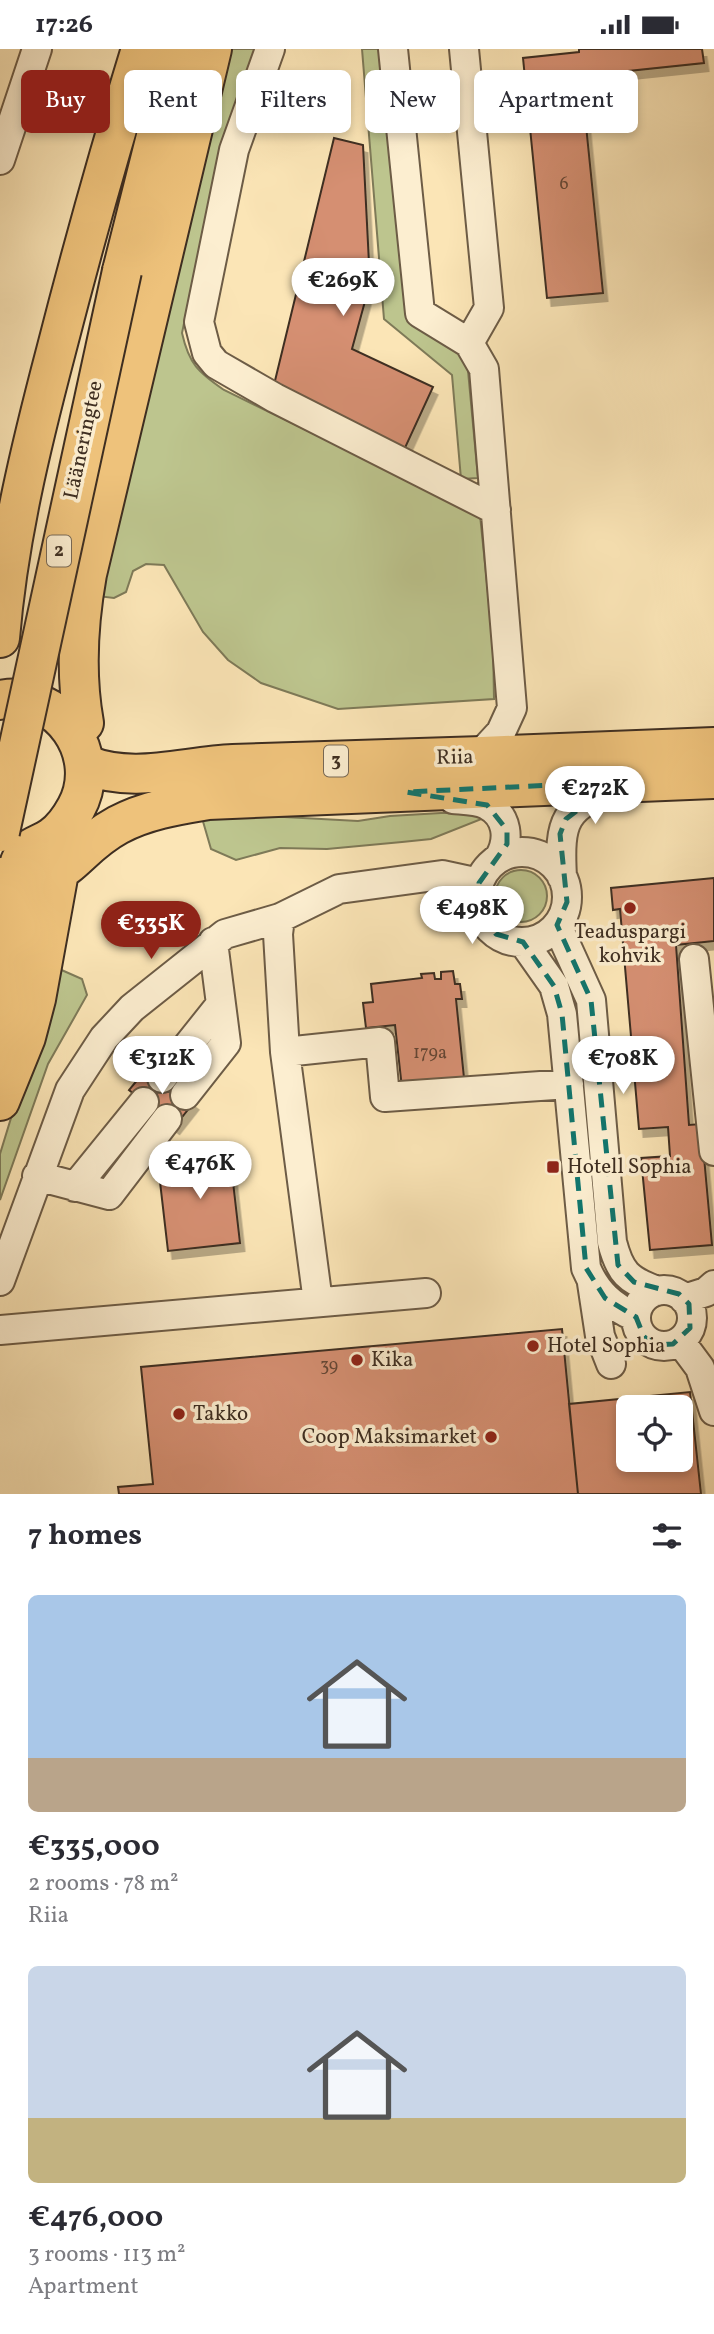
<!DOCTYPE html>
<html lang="en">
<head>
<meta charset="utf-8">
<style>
  :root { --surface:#fff; --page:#f7f7f7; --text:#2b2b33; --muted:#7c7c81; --accent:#8f2418 }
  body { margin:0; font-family:Vollkorn,serif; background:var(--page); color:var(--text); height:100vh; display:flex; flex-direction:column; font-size:26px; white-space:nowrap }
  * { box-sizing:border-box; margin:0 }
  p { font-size:23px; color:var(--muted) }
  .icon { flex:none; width:38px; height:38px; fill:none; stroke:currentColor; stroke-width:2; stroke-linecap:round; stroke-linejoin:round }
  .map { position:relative; height:1445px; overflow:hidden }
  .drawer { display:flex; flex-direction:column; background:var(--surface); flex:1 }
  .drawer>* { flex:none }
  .hud { position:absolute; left:21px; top:21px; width:672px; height:63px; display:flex; gap:14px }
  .fabs { position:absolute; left:616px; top:1346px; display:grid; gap:14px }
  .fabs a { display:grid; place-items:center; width:77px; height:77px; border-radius:10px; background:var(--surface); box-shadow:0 4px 10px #0003; font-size:35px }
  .price { position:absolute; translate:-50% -60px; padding:0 16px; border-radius:24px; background:#fff; color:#222; font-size:23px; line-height:46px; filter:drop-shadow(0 2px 4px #0008) }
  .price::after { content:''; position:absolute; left:50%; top:42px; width:21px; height:16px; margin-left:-10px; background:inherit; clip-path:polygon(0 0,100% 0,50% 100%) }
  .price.on { background:var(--accent); color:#fff }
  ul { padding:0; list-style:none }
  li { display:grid; align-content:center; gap:14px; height:371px; padding:0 28px }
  li span { display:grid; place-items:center; height:217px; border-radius:10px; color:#555 }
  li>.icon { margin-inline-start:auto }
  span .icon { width:126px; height:126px; fill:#fffc; stroke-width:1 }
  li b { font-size:30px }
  h2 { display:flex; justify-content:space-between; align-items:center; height:84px; padding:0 28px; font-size:30px }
  .pill { padding:0 24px; border-radius:10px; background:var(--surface); box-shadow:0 4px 10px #0003; font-size:24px; line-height:63px }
  .pill.on { background:var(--accent); color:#fff }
  .status { display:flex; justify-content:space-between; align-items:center; height:49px; padding:0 35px; background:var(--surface); direction:ltr }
  .status svg { height:19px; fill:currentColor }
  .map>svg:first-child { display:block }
  .green { fill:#bdc58e; stroke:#7e7a58; stroke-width:2 }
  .building { fill:#d58f72; stroke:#3e2e21; stroke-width:2; fill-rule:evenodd; filter:url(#shadow) }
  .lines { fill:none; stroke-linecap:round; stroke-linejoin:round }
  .minor-casing { stroke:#6d5c46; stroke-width:32 }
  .highway-casing { stroke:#3e2e21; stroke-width:42 }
  .minor { stroke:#fceed0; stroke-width:28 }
  .highway { stroke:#eec27b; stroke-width:38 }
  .highway-bridge-casing { stroke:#3e2e21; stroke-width:42; stroke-linecap:butt }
  .highway-bridge { stroke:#eec27b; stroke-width:38 }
  .marked { fill:none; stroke:#0f766e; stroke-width:5; stroke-dasharray:14 9; stroke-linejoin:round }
  .poi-dot { fill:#8f2418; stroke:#fceed0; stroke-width:2.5 }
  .labels { text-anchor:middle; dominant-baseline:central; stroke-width:7; stroke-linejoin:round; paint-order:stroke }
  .number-label { font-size:18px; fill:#644635 }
  .shield { fill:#fceed0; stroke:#776856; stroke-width:2 }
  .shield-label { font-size:19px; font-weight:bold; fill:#3e2e21 }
  .street-label { font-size:21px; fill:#3e2e21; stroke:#fceed0 }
  .poi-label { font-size:21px; fill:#3e2e21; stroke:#fceed0; text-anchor:start }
</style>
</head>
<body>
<div class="status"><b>17:26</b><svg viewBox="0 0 49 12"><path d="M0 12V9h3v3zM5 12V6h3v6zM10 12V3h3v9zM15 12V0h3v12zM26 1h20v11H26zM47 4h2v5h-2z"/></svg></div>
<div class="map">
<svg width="714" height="1445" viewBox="0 0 714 1445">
  <defs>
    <filter id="shadow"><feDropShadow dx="4.5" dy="8" stdDeviation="0" flood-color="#0004"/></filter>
  </defs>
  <rect width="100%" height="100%" fill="#fbe5b6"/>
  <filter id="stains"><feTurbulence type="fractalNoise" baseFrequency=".00286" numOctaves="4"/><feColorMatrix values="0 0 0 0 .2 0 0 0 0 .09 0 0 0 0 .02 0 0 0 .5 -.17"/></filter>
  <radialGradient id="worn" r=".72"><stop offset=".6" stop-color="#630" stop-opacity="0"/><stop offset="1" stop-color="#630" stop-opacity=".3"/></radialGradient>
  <!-- green -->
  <path class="green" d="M221,0H256L220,101L182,284C189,315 198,323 224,341L480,466L493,593L494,650L338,660L261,634L228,611L203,583L164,516L146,515L133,522L126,543L114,549L97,547Z
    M362,0H379L407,269L467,311L478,429L461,430L452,326L384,270Z
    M441,764H472L484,769L431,790L402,793L327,800L280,799L236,811L211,800L202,769L266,767L358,772L390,767Z
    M495 847a26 26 0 1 1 52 0a26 26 0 1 1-52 0Z
    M57,919L82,930L87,946L48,1015L0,1151V1105Z"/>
  <!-- building -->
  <path class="building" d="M579,0H702L704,14L581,27L603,244L547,249L523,9L579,3Z
    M334,89L363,96L370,234L352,300L433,338L404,401L273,340Z
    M714,829V892L676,896L689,1076L701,1075L712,1196L650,1201L641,1109L670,1107L668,1078L639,1080L620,860L613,861L611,839Z
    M453,922L455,935H460L462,950H456L464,1029L402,1039L395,976L366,979L363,954L373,953L371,935L422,929L421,925L434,924L435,930H441V923Z
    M148,1018L194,1053L175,1077L129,1041Z
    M229,1098L240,1194L168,1202L159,1124L174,1122L172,1105Z
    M562,1280L578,1445H119L118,1438L153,1435L141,1318Z
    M690,1343L701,1445H578L569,1355ZM628,1358H681V1410H628Z"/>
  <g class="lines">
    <!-- minor casing -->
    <g class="minor-casing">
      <path id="minor" d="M270,0L234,101L199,273L207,304L216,315L275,349L496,461
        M393,0L420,264L469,294
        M464,0L489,259L469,294L484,320L512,659L501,683L477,709
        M0,111L37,0
        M453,750C463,751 478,751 487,756C508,767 510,791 499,809
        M477 848a45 45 0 1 1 90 0a45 45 0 1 1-90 0Z
        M562,828C559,772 563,757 620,738
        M280,869L278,885L285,1003L318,1253
        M557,876L591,951L612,1193C620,1224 628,1231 657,1242
        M523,893L554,937L562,965L586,1219C596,1243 612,1258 636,1268
        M694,910L714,1102
        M285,1003L380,993L385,1048L569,1035
        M162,1029L221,955
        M185,1046L226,994L213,893
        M37,1127L109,1146L167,1070
        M75,1138L144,1053
        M0,1232L70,1041L104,989L132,959L225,885L280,869L339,840L442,826L479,834
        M592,1234L600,1287L611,1315
        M636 1269a28 28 0 1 1 56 0a28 28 0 1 1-56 0Z
        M684,1250L706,1243L714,1236
        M0,1281L426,1244
        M680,1292L700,1319L714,1362"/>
    </g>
    <!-- highway casing -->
    <g class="highway-casing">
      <path id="highway" d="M122,222L178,0
        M0,589C8,491 31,397 56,302C82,201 110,100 141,0
        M0,651C59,639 105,707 76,759C70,770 62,781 52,788C39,797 26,797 20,813L11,937L0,1021
        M84,674C75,624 78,575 87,525L212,0
        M87,716C133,735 184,717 233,715C393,710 554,705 714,698
        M0,828C70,840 68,803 118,776C146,761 178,756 208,751L714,730
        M0,1052L26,988L36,950L59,823"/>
    </g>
    <!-- minor -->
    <use href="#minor" class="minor"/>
    <!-- highway -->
    <use href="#highway" class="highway"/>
    <!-- highway-bridge casing -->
    <g class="highway-bridge-casing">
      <path id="highway-bridge" d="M0,783L122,222"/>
    </g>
    <!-- highway-bridge -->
    <use href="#highway-bridge" class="highway-bridge"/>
  </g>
  <!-- marked area -->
  <path class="marked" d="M638,732L591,751L566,770L560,785L567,853L557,876L591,951L618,1216L634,1233L679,1245L689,1255L690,1279L673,1295L657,1296L644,1288L636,1268L605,1249L586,1219L562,965L554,937L523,893L496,885L479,863V834L507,795V781L487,756L406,743Z"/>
  <!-- markers -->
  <g class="poi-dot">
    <circle cx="630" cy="859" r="7"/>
    <rect x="546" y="1111" width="14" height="14" rx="3.5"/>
    <circle cx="533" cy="1297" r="7"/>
    <circle cx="357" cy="1311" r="7"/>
    <circle cx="179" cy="1365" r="7"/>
    <circle cx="491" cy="1388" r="7"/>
  </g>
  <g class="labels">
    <!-- number labels -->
    <g class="number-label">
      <text x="564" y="135">6</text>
      <text x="430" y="1004">179a</text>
      <text x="329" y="1317">39</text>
    </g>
    <!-- shield labels -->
    <g class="shield">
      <rect x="47" y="486.5" width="24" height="31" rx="5"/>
      <rect x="324" y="696.5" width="24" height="31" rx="5"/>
    </g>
    <g class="shield-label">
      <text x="59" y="502">2</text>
      <text x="336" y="712">3</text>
    </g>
    <!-- street labels -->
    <g class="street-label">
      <text transform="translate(84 391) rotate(-78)">Lääneringtee</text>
      <text transform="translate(455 709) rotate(-1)">Riia</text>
    </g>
    <!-- poi labels -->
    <g class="poi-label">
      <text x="630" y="883" text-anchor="middle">Teaduspargi<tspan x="630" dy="24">kohvik</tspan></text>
      <text x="567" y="1118">Hotell Sophia</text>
      <text x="547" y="1297">Hotel Sophia</text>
      <text x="371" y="1311">Kika</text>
      <text x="193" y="1365">Takko</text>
      <text x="477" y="1388" text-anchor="end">Coop Maksimarket</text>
    </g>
  </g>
  <rect width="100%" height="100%" filter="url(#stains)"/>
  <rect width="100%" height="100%" fill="url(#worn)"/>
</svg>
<div class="fabs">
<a><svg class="icon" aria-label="locate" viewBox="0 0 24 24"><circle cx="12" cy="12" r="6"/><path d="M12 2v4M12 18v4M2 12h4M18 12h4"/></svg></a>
</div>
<b class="price" style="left:343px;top:269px">€269K</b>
<b class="price" style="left:595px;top:777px">€272K</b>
<b class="price" style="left:472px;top:897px">€498K</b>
<b class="price on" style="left:151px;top:912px">€335K</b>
<b class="price" style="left:162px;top:1047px">€312K</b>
<b class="price" style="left:623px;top:1047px">€708K</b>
<b class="price" style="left:200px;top:1152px">€476K</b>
<div class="hud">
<a class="pill on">Buy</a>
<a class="pill">Rent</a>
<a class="pill">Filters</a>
<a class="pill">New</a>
<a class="pill">Apartment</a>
</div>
</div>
<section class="drawer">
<h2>7 homes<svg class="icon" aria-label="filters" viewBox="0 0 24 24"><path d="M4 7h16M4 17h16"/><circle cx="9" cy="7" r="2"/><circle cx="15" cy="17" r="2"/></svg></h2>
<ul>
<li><span style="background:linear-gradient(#a9c7e8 75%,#b9a48a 0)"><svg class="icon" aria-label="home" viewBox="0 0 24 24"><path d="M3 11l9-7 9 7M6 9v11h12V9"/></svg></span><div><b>€335,000</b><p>2 rooms · 78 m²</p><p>Riia</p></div></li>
<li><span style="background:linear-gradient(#c9d6e8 70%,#c2b280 0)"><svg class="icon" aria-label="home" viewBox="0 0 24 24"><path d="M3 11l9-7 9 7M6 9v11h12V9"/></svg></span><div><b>€476,000</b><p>3 rooms · 113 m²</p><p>Apartment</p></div></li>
</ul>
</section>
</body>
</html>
